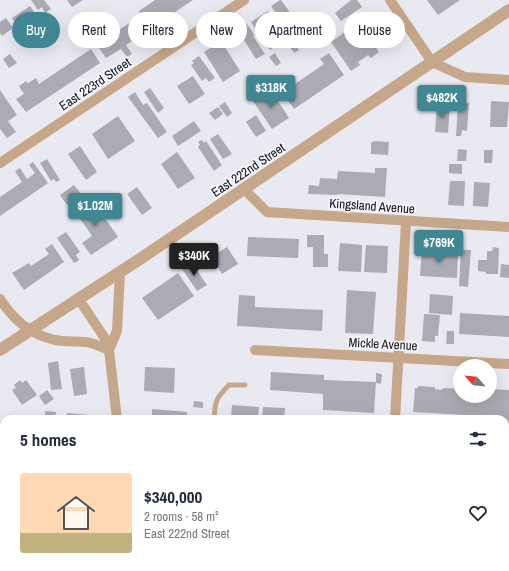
<!DOCTYPE html>
<html lang="en">
<head>
<meta charset="utf-8">
<style>
  :root { --surface:#fff; --page:#f6f6f7; --text:#1f2937; --muted:#747a83; --line:#e0e1e3; --accent:#418693 }
  body { margin:0; font-family:"Archivo Narrow",sans-serif; background:var(--page); color:var(--text); height:100vh; display:flex; flex-direction:column; font-size:15px; white-space:nowrap }
  * { box-sizing:border-box; margin:0 }
  p { font-size:13px; color:var(--muted) }
  .icon { flex:none; width:22px; height:22px; fill:none; stroke:currentColor; stroke-width:2; stroke-linecap:round; stroke-linejoin:round }
  .map { position:relative; flex:1; overflow:hidden }
  .panel { position:absolute; left:0px; top:415px; width:509px; height:156px; display:flex; flex-direction:column; background:var(--surface); border-radius:12px 12px 0 0; box-shadow:0 4px 16px #0002 }
  .panel>* { flex:none }
  .top-card { position:absolute; left:12px; top:12px; width:485px; height:36px; display:flex; gap:8px }
  .needle { width:26px; rotate:297deg }
  .fabs { position:absolute; left:453px; top:359px; display:grid; gap:8px }
  .fabs a { display:grid; place-items:center; width:44px; height:44px; border-radius:50%; background:var(--surface); box-shadow:0 4px 16px #0002; font-size:20px }
  .price { position:absolute; translate:-50% -34px; padding:0 9px; border-radius:4px; background:var(--accent); color:#fff; font-size:13px; line-height:26px; filter:drop-shadow(0 1px 2px #0008) }
  .price::after { content:''; position:absolute; left:50%; top:24px; width:12px; height:9px; margin-left:-6px; background:inherit; clip-path:polygon(0 0,100% 0,50% 100%) }
  .price.on { background:#222; color:#fff }
  ul { padding:0; list-style:none }
  li { display:flex; align-items:center; gap:12px; height:100px; padding:0 20px }
  li+li { border-top:1px solid var(--line) }
  li span { display:grid; place-items:center; flex:none; width:112px; height:80px; border-radius:4px; color:#555 }
  li>.icon { margin-inline-start:auto }
  span .icon { width:48px; height:48px; fill:#fffc; stroke-width:1 }
  li b { font-size:17px }
  h2 { display:flex; justify-content:space-between; align-items:center; height:48px; padding:0 20px; font-size:17px }
  .pill { padding:0 14px; border-radius:18px; background:var(--surface); box-shadow:0 4px 16px #0002; font-size:14px; line-height:36px }
  .pill.on { background:var(--accent); color:#fff }
  .map>svg:first-child { display:block }
  .building { fill:#ababb3 }
  .lines { fill:none; stroke-linecap:round; stroke-linejoin:round }
  .path { stroke:#78787d; stroke-width:2; stroke-dasharray:3 3; stroke-linecap:butt }
  .service { stroke:#c7a78a; stroke-width:5 }
  .minor { stroke:#c7a78a; stroke-width:10 }
  .tertiary { stroke:#c7a78a; stroke-width:12 }
  .labels { text-anchor:middle; dominant-baseline:central; stroke-width:3.5; stroke-linejoin:round; paint-order:stroke }
  .street-label { font-size:13px; fill:#131316; stroke:#f6f6fe }
</style>
</head>
<body>
<div class="map">
<svg width="509" height="571" viewBox="0 0 509 571">
  <rect width="100%" height="100%" fill="#e9e9f1"/>
  <!-- building -->
  <path class="building" d="M31,0H44L51,9L45,13L42,7L38,10Z
    M67,0H83L72,7Z
    M155,0H193L126,45L132,54L127,57L121,49L106,58L97,45L141,15L139,11Z
    M280,0H281L291,14L290,15L293,21L285,27L271,6Z
    M351,0H357L362,7L341,21L335,13Z
    M427,0H460L438,15Z
    M30,6L44,26L26,38L12,18Z
    M268,11L287,39L270,50L251,22Z
    M369,15L373,21L378,17L392,39L382,46L364,18Z
    M6,18L13,28L2,36L0,33V22Z
    M243,21L245,24L246,23L252,31L254,36H253L265,54L256,59L235,26Z
    M359,22L379,52L371,58L368,55L358,62L360,65L351,71L331,42Z
    M221,41L240,71L223,82L204,52Z
    M293,41L299,50L294,53L288,44Z
    M91,49L100,63L26,112L16,99L24,94L19,86L26,81L28,83L36,78L39,84Z
    M275,53L281,63L276,66L269,57Z
    M329,53L344,75L294,109L280,89L287,85L289,88L324,64L320,59Z
    M10,54L17,63L9,68L3,59Z
    M199,56L215,78L209,82L206,78L202,81L191,65L194,63L192,61Z
    M193,76L205,94L189,104L177,86Z
    M150,88L164,108L158,113L144,92Z
    M270,89L289,118L272,129L253,101Z
    M0,90L17,115L8,121L16,132L7,138L0,129Z
    M135,92L143,105L147,103L167,132L158,138L128,97Z
    M491,101L509,102L507,127H490Z
    M225,102L232,113L227,117L219,106Z
    M458,102L469,103L467,131L462,130L461,136H456Z
    M437,104L450,106L448,133L435,132Z
    M218,107L223,114L215,120L209,113Z
    M256,115L266,131L256,137L246,122Z
    M118,116L135,141L108,159L92,134Z
    M194,121L201,131L178,146L172,136Z
    M218,134L232,154L223,159L210,139Z
    M202,140L204,143L206,141L222,165L214,171L198,147L200,145L198,142Z
    M374,141L389,142L388,155L371,154V143Z
    M80,146L97,172L86,180L68,154Z
    M458,149L467,150L466,161H457Z
    M484,150H493L492,163H484Z
    M177,152L195,178L178,189L161,164Z
    M47,159L60,180L56,182L54,179L51,181L40,163Z
    M33,162L48,183L0,216V197L22,182L15,171L20,168L27,179L35,173L29,165Z
    M449,164H462V174L449,173Z
    M375,168H387L385,197L337,194V195L308,194L309,185L319,186L320,178L337,179L338,171L375,173Z
    M450,181H465L464,206L448,205Z
    M474,182L490,183L488,207L473,206Z
    M74,185L82,195L67,205L60,195Z
    M137,187L152,208L142,215L127,194Z
    M91,198L118,237L91,255L82,243L92,236L74,210Z
    M66,232L80,252L76,255L79,260L74,263L57,238Z
    M307,235H324V254H328V267H313V247H307Z
    M248,237L299,239L298,258L247,256Z
    M340,243L362,245L361,272L338,271Z
    M52,244L64,262L24,290L12,273L29,263L31,266L49,254L45,249Z
    M366,245L388,246L387,273L364,272Z
    M227,247L238,264L222,274L211,257Z
    M493,247L499,248L498,274H486V272L478,271V260H487V251H492Z
    M422,249L458,251L457,278L420,276Z
    M461,250H471L468,287L459,286Z
    M192,263L207,285L197,291L182,269Z
    M501,264L509,265V278L500,277Z
    M178,273L194,296L158,320L142,298Z
    M347,290L376,292L373,334L345,333Z
    M430,294L453,296L452,315L429,313Z
    M239,295L255,296V307L323,310L322,331L237,326Z
    M460,313L509,316V337L459,334Z
    M424,314L440,315L438,336H435V342L422,341Z
    M447,331H454V344H446Z
    M58,361L62,389L51,390L48,363Z
    M84,367L87,394L74,396L70,369Z
    M145,367L175,368L174,393L144,391Z
    M271,372L324,375V380L376,382L374,413L323,410V394L270,390Z
    M376,373L382,374L381,384L376,383Z
    M20,380L22,383L26,380L37,395L22,405L12,390L16,388L14,385Z
    M418,386L435,387V389L442,390L443,388L460,389V396H490L492,389L509,390V423H505V419H499V417L413,412L415,388H418Z
    M47,390L54,399L45,405L39,396Z
    M194,401L203,402V408L193,407Z
    M232,405L259,407L258,419H245V417L231,416Z
    M263,407L285,408L284,419L262,418Z
    M152,409L187,412V417L198,418V419H152Z
    M45,411L56,412L55,419H45Z
    M67,413L89,415V419H66Z
    M505,445H509V472H505Z
    M505,539H509V557H505Z
    M113,567V571H88L87,570Z
    M167,567H191L192,571H167Z
    M241,567H254V571H241Z
    M391,567H421V571Z
    M455,567H473L472,571H455Z"/>
  <g class="lines">
    <!-- path -->
    <path class="path" d="M505,563H509
      M479,571V567"/>
    <!-- service -->
    <path class="service" d="M214,419C215,401 216,398 229,385H245"/>
    <!-- minor -->
    <path class="minor" d="M390,0L432,62L465,77L509,80
      M0,163L244,0
      M244,189L267,212L509,227
      M78,298L104,337L109,350L117,419
      M0,299C14,320 29,334 55,340C65,342 76,341 86,342C94,343 101,347 109,350
      M109,350L117,331L120,272
      M255,350L509,364
      M395,419L406,222
      M139,567L140,571
      M281,567V571
      M42,571L52,567"/>
    <!-- tertiary -->
    <path class="tertiary" d="M0,350L140,259L509,10
      M0,470L4,471
      M505,511H509"/>
  </g>
  <g class="labels">
    <!-- street labels -->
    <g class="street-label">
      <text transform="translate(95 84) rotate(-34)">East 223rd Street</text>
      <text transform="translate(248 170) rotate(-34)">East 222nd Street</text>
      <text transform="translate(372 206) rotate(4)">Kingsland Avenue</text>
      <text transform="translate(383 344) rotate(3)">Mickle Avenue</text>
    </g>
  </g>
</svg>
<div class="fabs">
<a><svg class="needle" viewBox="-14 -14 28 28"><path d="M0-13l5 13h-10z" fill="#e53935"/><path d="M0 13l5-13h-10z" fill="#747a83"/></svg></a>
</div>
<b class="price" style="left:271px;top:109px">$318K</b>
<b class="price" style="left:442px;top:119px">$482K</b>
<b class="price" style="left:95px;top:227px">$1.02M</b>
<b class="price" style="left:439px;top:264px">$769K</b>
<b class="price on" style="left:194px;top:277px">$340K</b>
<div class="top-card">
<a class="pill on">Buy</a>
<a class="pill">Rent</a>
<a class="pill">Filters</a>
<a class="pill">New</a>
<a class="pill">Apartment</a>
<a class="pill">House</a>
</div>
<section class="panel">
<h2>5 homes<svg class="icon" aria-label="filters" viewBox="0 0 24 24"><path d="M4 7h16M4 17h16"/><circle cx="9" cy="7" r="2"/><circle cx="15" cy="17" r="2"/></svg></h2>
<ul>
<li><span style="background:linear-gradient(#ffd9b3 75%,#c2b280 0)"><svg class="icon" aria-label="home" viewBox="0 0 24 24"><path d="M3 11l9-7 9 7M6 9v11h12V9"/></svg></span><div><b>$340,000</b><p>2 rooms · 58 m²</p><p>East 222nd Street</p></div><svg class="icon" aria-label="heart" viewBox="0 0 24 24"><path d="M12 20l-8-8c-3-5 5-10 8-4 3-6 11-1 8 4z"/></svg></li>
</ul>
</section>
</div>
</body>
</html>
